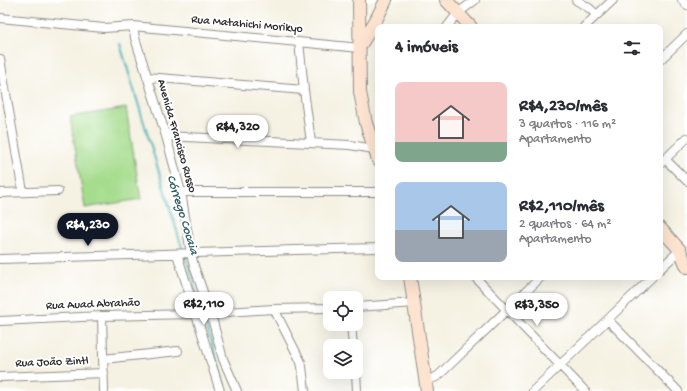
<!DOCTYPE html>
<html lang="pt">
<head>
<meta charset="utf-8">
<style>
  :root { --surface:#fff; --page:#f2f2f3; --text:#2b2b33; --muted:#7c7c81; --accent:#111827 }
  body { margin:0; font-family:"Gochi Hand",sans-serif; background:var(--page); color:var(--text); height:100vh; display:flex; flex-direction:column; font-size:15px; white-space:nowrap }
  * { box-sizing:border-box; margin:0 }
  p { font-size:13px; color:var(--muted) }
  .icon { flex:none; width:22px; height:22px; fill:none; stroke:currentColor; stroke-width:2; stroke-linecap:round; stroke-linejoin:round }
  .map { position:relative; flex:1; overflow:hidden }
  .drawer { position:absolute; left:375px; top:24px; width:288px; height:256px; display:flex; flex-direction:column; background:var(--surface); border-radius:8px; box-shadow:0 4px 16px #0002 }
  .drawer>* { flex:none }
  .controls { position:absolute; left:323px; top:291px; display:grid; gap:8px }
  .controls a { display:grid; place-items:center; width:40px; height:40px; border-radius:8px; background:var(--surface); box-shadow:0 4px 16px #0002; font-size:20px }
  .price { position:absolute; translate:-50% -34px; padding:0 9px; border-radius:14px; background:#fff; color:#222; font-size:13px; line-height:26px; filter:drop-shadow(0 1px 2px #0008) }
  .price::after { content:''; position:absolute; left:50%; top:24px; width:12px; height:9px; margin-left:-6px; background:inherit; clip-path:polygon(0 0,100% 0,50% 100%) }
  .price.on { background:var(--accent); color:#fff }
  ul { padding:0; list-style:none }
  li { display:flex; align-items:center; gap:12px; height:100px; padding:0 20px }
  li span { display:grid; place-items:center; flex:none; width:112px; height:80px; border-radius:8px; color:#555 }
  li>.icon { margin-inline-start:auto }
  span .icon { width:48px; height:48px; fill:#fffc; stroke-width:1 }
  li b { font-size:17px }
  h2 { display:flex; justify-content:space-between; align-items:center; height:48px; padding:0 20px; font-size:17px }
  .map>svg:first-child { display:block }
  .green { fill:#a5dc8d; stroke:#68845c }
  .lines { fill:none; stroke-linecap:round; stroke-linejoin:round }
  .stream { stroke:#3fafba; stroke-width:2 }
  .minor-casing { stroke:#908e87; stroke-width:10 }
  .secondary-casing { stroke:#908e87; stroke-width:14 }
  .minor { stroke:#fff; stroke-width:8 }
  .secondary { stroke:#fde4d1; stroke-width:12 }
  .labels { text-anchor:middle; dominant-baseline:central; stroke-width:4; stroke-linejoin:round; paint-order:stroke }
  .street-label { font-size:12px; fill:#2b2b2b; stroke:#fff }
  .water-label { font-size:13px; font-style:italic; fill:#336064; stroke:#fff }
</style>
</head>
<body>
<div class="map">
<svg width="687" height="391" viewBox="0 0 687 391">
  <rect width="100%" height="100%" fill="#fff"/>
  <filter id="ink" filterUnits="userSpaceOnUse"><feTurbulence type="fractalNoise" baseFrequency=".025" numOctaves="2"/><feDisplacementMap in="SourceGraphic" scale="8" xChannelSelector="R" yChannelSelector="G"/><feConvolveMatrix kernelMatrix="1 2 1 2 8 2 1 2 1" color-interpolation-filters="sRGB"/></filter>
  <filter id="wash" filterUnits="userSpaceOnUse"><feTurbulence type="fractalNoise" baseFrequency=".012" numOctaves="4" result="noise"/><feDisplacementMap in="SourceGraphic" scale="16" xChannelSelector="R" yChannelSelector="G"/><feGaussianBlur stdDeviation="0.9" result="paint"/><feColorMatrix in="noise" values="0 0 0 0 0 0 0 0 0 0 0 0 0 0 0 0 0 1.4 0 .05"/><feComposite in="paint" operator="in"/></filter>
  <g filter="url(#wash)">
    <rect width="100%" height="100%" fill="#f5f2e3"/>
    <!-- green -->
    <path class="green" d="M126,108L141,199L85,208L70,117Z"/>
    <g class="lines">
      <!-- stream -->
      <path class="stream" d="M120,44L183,251
        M185,255L202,312
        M203,316L226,391"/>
    </g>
  </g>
  <g filter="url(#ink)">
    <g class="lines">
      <!-- minor casing -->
      <g class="minor-casing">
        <path id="minor" d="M576,0L589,8L597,15
          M682,0L687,5
          M0,18L104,28L133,26L360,48
          M133,26L135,38L166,136L181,192L191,254L194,266L212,318L223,359L237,391
          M447,27L458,13L475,0
          M584,27L613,0
          M299,42L304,90L311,142
          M0,59L23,192
          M660,60L687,34
          M147,77L304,90
          M166,136L350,145L374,149
          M665,159L687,181
          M660,164L687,138
          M181,192H378
          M0,193L58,191
          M177,254L220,391
          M0,259L295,250L378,248
          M660,269L680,250
          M475,277L585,391
          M356,307L415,303
          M274,309L301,362L302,367L305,391
          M102,316L104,391
          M608,320L678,391
          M0,321L102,316L195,314L274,309L330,308
          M351,324L353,346
          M103,359L178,351
          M356,372L357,391
          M0,377L104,373
          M427,381L438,376L541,277
          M533,391L652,277"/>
      </g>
      <!-- secondary casing -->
      <g class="secondary-casing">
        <path id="secondary" d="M359,0L360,92L366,123L378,160
          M446,0L471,27
          M360,46L376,20L386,0
          M660,228L680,250L687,267
          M410,277L427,391"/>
      </g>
      <!-- minor -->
      <use href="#minor" class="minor"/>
      <!-- secondary -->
      <use href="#secondary" class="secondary"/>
    </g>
  </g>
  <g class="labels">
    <!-- street labels -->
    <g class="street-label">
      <text transform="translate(247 25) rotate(5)">Rua Matahichi Morikyo</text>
      <text transform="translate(176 136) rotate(74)">Avenida Francisco Russo</text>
      <text transform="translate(93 305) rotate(-2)">Rua Auad Abrahão</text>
      <text transform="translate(52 363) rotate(-2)">Rua João Zintl</text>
    </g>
    <!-- water labels -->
    <g class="water-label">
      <text transform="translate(182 215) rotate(73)">Córrego Cocaia</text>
    </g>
  </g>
</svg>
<div class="controls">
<a><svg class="icon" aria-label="locate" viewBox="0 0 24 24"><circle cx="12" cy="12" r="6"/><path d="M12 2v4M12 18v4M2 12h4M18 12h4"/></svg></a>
<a><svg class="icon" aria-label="layers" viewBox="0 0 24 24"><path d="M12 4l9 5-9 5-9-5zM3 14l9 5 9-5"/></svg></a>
</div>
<b class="price" style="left:238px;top:149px">R$4,320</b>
<b class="price on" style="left:88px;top:247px">R$4,230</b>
<b class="price" style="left:204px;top:326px">R$2,110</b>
<b class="price" style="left:537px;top:327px">R$3,350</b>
<section class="drawer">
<h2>4 imóveis<svg class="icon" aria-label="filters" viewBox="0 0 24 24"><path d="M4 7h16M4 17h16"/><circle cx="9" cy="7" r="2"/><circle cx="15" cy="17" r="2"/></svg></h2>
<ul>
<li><span style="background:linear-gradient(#f6c9c9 75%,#7fa58c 0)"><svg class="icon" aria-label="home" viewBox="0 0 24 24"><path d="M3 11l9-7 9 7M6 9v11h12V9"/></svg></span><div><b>R$4,230/mês</b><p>3 quartos · 116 m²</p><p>Apartamento</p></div></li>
<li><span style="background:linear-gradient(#a9c7e8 60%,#9aa5b1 0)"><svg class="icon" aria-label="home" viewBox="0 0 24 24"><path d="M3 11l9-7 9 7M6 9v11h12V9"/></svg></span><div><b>R$2,110/mês</b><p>2 quartos · 64 m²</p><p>Apartamento</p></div></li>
</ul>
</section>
</div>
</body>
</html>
